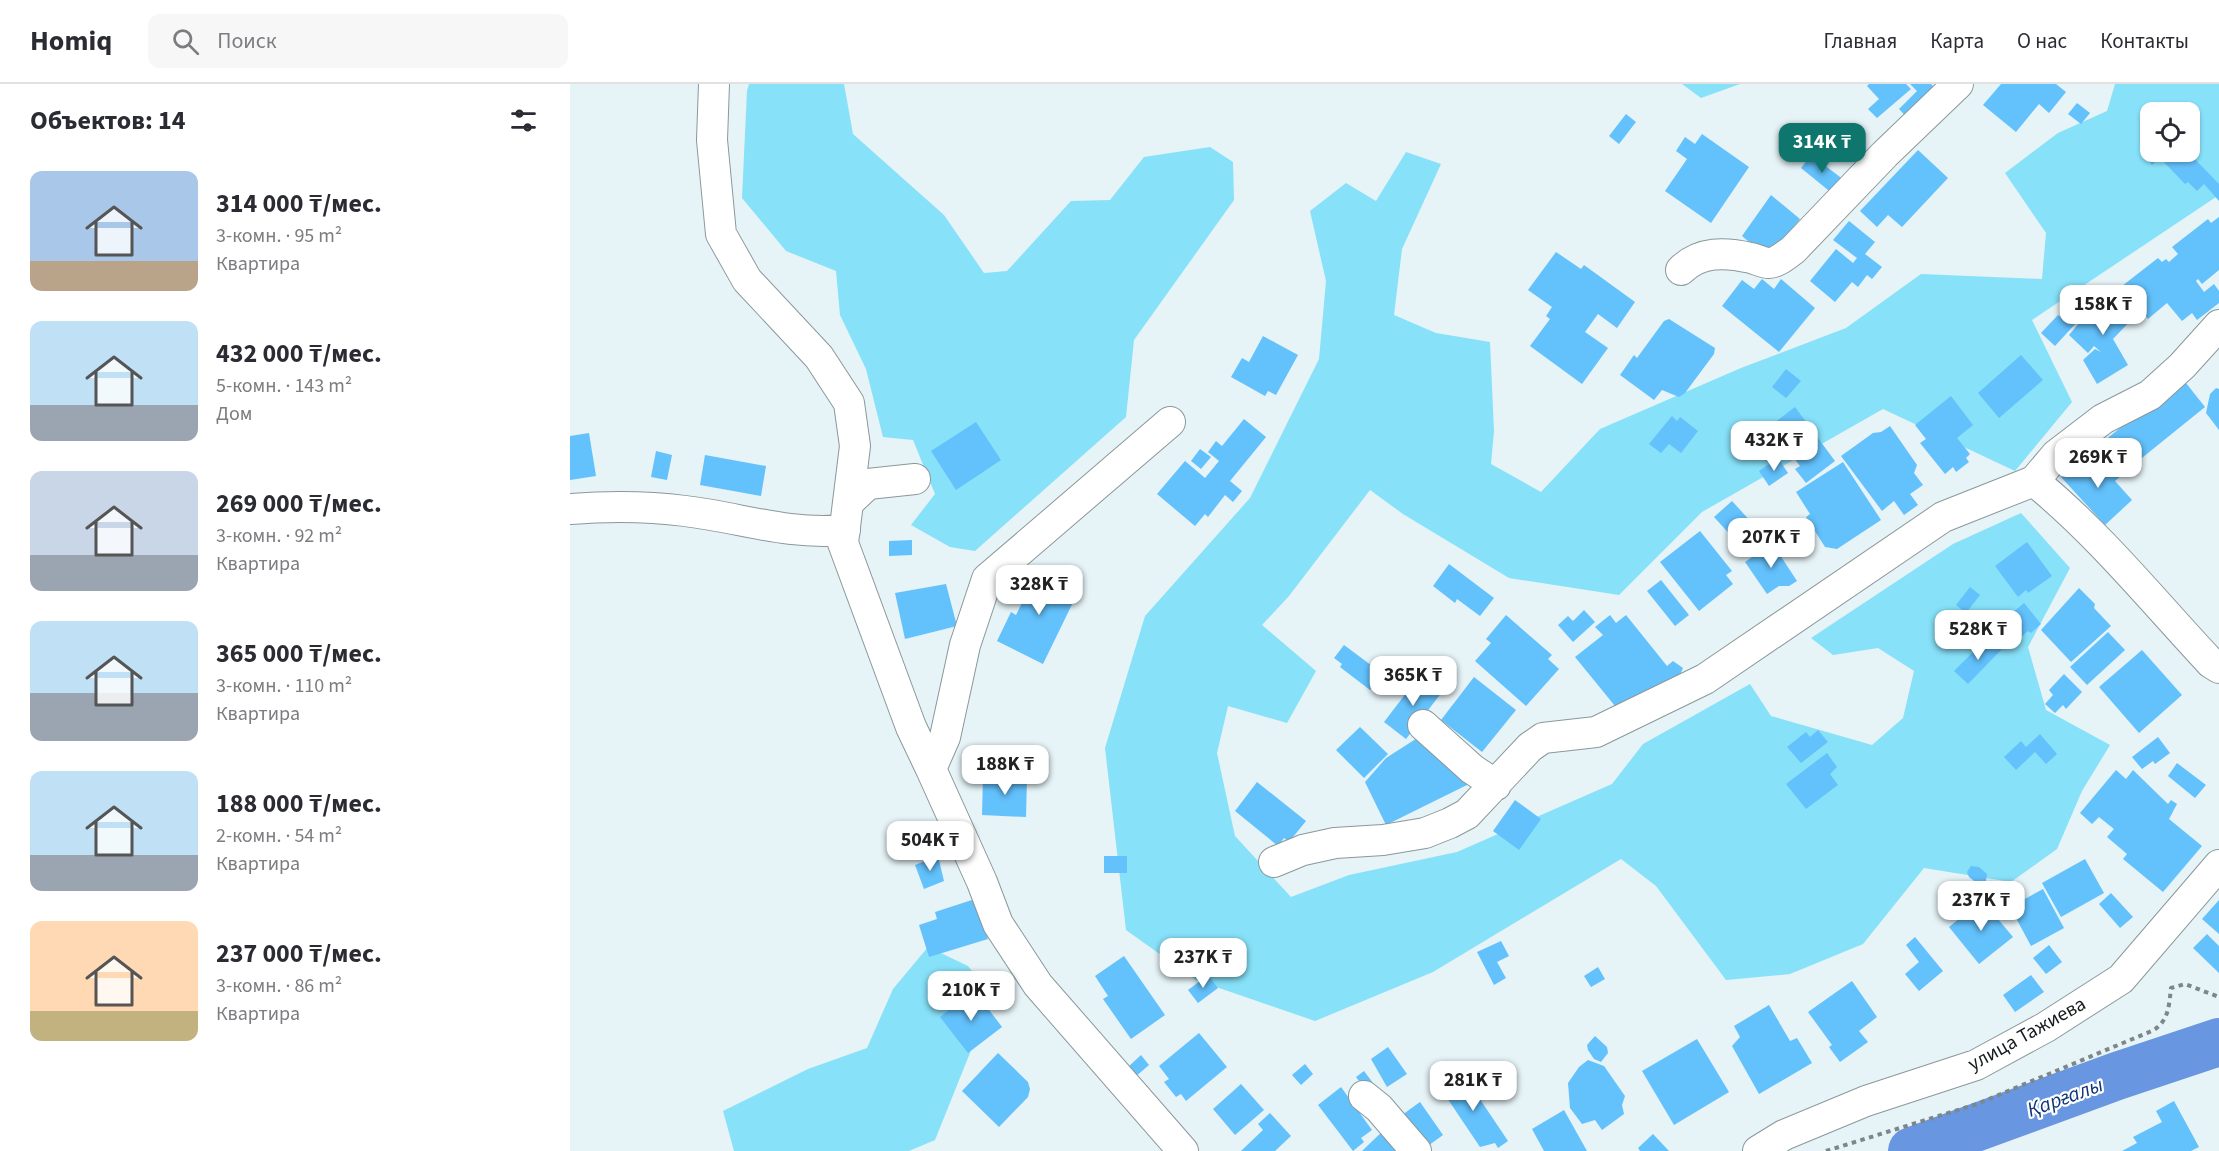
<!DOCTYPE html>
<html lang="ru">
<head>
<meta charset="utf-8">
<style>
  :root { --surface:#fff; --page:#f7f7f7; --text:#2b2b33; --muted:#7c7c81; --line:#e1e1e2; --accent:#0f766e }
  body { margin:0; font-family:"Source Sans 3",sans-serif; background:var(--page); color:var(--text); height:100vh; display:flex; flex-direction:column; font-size:22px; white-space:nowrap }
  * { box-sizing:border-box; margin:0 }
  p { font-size:20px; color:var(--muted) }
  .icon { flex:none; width:33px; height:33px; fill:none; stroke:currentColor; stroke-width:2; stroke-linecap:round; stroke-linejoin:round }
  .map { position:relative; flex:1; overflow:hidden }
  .details { display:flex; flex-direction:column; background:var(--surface); width:570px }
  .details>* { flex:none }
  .fabs { position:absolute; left:1570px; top:18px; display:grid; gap:12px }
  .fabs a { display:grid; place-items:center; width:60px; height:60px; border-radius:12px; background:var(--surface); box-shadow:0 2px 4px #0004; font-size:30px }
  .price { position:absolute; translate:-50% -51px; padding:0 14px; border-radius:12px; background:#fff; color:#222; font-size:20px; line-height:39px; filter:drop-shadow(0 2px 3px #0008) }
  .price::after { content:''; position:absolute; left:50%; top:36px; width:18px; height:14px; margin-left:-9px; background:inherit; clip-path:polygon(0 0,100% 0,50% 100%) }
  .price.current { background:var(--accent); color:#fff }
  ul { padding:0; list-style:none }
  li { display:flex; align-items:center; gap:18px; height:150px; padding:0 30px }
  li span { display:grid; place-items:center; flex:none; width:168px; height:120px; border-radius:12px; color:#555 }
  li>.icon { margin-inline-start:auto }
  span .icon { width:72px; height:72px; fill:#fffc; stroke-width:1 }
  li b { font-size:26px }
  h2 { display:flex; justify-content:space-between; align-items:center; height:72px; padding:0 30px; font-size:26px }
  header { display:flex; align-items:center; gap:36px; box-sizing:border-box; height:84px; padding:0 30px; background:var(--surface); border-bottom:2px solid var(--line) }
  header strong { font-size:28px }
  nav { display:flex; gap:33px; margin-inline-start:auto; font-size:21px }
  .search { width:420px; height:54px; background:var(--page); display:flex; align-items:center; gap:15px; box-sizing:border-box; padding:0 21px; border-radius:12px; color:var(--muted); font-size:22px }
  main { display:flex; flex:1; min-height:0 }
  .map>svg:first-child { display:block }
  .green { fill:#87e1f9; fill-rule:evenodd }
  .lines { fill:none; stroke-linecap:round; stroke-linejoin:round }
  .river { stroke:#6996e1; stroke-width:48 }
  .building { fill:#63c1fc }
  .minor-casing { stroke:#8b989b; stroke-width:32 }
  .path { stroke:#7d8689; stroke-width:4; stroke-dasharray:4.5 4.5; stroke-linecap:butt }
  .minor { stroke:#fff; stroke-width:30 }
  .labels { text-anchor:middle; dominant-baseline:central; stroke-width:4.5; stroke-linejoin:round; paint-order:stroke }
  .street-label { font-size:20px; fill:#161a1c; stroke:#fff }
  .water-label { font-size:21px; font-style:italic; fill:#0c3476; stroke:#fff }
</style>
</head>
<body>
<header>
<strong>Homiq</strong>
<div class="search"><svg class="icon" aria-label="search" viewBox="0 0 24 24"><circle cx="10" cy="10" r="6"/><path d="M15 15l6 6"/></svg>Поиск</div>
<nav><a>Главная</a><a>Карта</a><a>О нас</a><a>Контакты</a></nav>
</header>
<main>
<section class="details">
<h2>Объектов: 14<svg class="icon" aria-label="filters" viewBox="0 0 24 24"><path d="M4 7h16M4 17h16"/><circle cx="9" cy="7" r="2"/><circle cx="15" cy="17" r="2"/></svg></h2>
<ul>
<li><span style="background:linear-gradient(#a9c7e8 75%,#b9a48a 0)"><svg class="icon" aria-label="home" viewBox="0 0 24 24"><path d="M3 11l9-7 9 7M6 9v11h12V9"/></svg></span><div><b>314 000 ₸/мес.</b><p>3-комн. · 95 m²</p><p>Квартира</p></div></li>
<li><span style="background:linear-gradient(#bfe0f5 70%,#9aa5b1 0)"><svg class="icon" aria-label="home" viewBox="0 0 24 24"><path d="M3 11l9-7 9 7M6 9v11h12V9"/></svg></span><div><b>432 000 ₸/мес.</b><p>5-комн. · 143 m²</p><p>Дом</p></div></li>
<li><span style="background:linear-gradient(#c9d6e8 70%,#9aa5b1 0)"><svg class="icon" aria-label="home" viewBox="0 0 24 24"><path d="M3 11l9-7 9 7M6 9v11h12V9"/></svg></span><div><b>269 000 ₸/мес.</b><p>3-комн. · 92 m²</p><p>Квартира</p></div></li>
<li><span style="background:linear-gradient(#bfe0f5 60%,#9aa5b1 0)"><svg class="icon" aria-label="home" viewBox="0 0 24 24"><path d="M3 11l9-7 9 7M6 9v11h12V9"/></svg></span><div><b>365 000 ₸/мес.</b><p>3-комн. · 110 m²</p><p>Квартира</p></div></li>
<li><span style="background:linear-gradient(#bfe0f5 70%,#9aa5b1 0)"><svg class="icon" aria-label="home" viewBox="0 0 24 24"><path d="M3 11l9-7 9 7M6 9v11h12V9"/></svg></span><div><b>188 000 ₸/мес.</b><p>2-комн. · 54 m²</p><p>Квартира</p></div></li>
<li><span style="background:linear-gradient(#ffd9b3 75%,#c2b280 0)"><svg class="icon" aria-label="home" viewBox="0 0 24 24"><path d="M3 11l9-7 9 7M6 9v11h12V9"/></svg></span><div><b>237 000 ₸/мес.</b><p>3-комн. · 86 m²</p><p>Квартира</p></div></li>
</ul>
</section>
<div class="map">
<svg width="1649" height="1067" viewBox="0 0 1649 1067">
  <rect width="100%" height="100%" fill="#e6f3f7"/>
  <!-- green -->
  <path class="green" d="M179,0H274L283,50L374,131L414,189L437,187L501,117L540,116L574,73L640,63L663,78L664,116L564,256L556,333L405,467L380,463L341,441L365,410L343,356L313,353L296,285L270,231L266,187L216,167L172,114L177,7Z
    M1112,0H1170L1131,14Z
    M1545,0H1649V111L1462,236L1502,318L1445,387L1313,325L1132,428L1049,511L939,494L833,430L800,406L719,512L692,541L746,587L717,639L658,622L647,669L665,752L721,813L779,791L887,768L1042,700L1073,660L1180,600L1201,632L1302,661L1333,634L1344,587L1308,564L1263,571L1241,554L1383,460L1451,429L1500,484L1458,563L1476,626L1540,661L1512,707L1487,765L1441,798L1354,784L1293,860L1220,890L1156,896L1086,802L1051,775L863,888L745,937L626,896L556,846L535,664L575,532L680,414L749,275L756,197L740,127L776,99L806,117L836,68L871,80L832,165L824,231L866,249L920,258L924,347L921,380L971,408L1030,345L1171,284L1276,244L1351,190L1472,195L1476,149L1435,89L1488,49L1537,27ZM1581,28H1620V68H1581Z
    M358,863L398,882L419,908L414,934L365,1056L339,1067H164L153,1027L238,985L297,964L323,905Z"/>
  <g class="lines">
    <!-- river -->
    <path class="river" d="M1342,1067L1547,992L1649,958"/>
  </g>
  <!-- building -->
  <path class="building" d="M1299,0H1336L1341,5L1307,34L1298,25L1309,15L1297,2Z
    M1340,0H1361L1373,12L1344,41L1329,25L1347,7Z
    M1431,0H1486L1496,8L1479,29L1469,20L1446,48L1413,21Z
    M1507,19L1520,29L1511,40L1498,30Z
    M1056,30L1066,38L1049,60L1039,52Z
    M1132,50L1179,83L1141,139L1095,107L1117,75L1106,67L1115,53L1125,60Z
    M1581,63V68H1618L1649,100V117L1634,100L1627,107L1618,98L1615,100L1590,74L1582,81L1573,71Z
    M1348,66L1378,94L1332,143L1318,131L1307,143L1290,127Z
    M1241,71L1274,96L1263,110L1231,84Z
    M1201,111L1230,135L1200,172L1190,167L1172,152Z
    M1649,133V186L1632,200L1628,195L1626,197L1634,208L1644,200L1649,207V219L1627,236L1622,229L1612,237L1597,219L1578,235L1552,202L1588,174L1592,178L1596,175L1599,178L1608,170L1602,163L1638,135L1641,139Z
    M1279,137L1305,158L1295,170L1312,183L1302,195L1297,191L1288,203L1282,198L1265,218L1240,197L1266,165L1283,179L1287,174L1263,156Z
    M986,168L1011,185L1014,181L1065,218L1047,244L1028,230L1015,248L1038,264L1012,300L960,262L980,235L976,232L982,223L958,206Z
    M1192,195L1204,205L1211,195L1245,224L1209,268L1152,222L1172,196L1184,205Z
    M1538,205L1566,231L1543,255L1558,281L1527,300L1513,276L1525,265L1531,268L1524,262L1518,269L1499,251Z
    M1496,230L1506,239L1485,262L1471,249L1488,231L1492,234Z
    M1099,235L1145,264L1144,270L1115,309L1109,313L1092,306L1084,316L1050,291L1064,271L1067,274L1094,237Z
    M693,252L728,271L706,311L698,307L695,312L661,293L672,274L679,278Z
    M1451,271L1473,296L1429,334L1408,309Z
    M1216,285L1231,297L1216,314L1202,303Z
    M1612,294L1635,323L1557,386L1534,357Z
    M1646,304L1649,305V346L1636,329L1640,310Z
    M1381,312L1403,341L1387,354L1400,370L1396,374L1399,378L1386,388L1383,383L1375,390L1350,359L1356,355L1345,341Z
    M1225,323L1265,377L1236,399L1225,385L1230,382L1200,342Z
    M1102,332L1107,337L1110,333L1128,347L1111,369L1099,360L1091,369L1079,360Z
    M674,335L696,353L660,397L672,407L663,418L655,411L638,433L635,430L625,442L587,410L615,377L635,394L649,377L638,368L646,357L652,362Z
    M406,338L431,376L386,406L361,367Z
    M1320,342L1347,381L1344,389L1353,401L1340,410L1348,421L1334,431L1324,417L1312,427L1271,372L1303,349L1311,348Z
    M19,349L26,392L0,396V352Z
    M630,365L641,373L631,385L621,377Z
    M86,367L102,371L97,396L81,393Z
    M135,371L196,382L191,412L130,401Z
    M1512,373L1527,389L1541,377L1553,390L1545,397L1562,416L1535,441L1491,393Z
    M1208,374L1218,389L1199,402L1189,387Z
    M1273,378L1311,436L1267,465L1255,463L1236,433L1240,430L1226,408Z
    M1162,417L1183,440L1165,456L1144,433Z
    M1130,447L1162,487L1156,491L1163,500L1129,527L1090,478Z
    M342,456V471L319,472V457Z
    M1457,458L1482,492L1458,509L1456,506L1448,513L1425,482Z
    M1202,459L1227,497L1219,502H1209L1197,510L1175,478Z
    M879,480L924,514L910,532L887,515L885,519L863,502Z
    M469,484L510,504L473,580L427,557L441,528L446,531Z
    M1091,496L1119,531L1105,542L1077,507Z
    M376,500L387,542L335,555L325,509Z
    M1400,503L1410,511L1396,529L1386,521Z
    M1509,504L1525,520L1524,524L1541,542L1501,578L1471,546Z
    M1454,519L1471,540L1461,549L1458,547L1439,563L1423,545Z
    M1014,526L1025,538L1003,558L988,541L998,532L1003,537Z
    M936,531L982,571L978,575L989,585L956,622L905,577L921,559L916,555Z
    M1040,531L1046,539L1056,531L1097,582L1103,577L1113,584L1110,591L1100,597L1097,596L1052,623L1045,622L1005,573L1033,551L1025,543Z
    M1538,548L1555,566L1517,601L1500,583Z
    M1422,555L1432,565L1398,600L1384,587L1406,565L1409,567Z
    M774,561L813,590L800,606L770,583L772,580L764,574Z
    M1572,566L1612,611L1569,649L1529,603Z
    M1494,590L1512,608L1496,625L1493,621L1485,629L1475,620L1483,611L1479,606Z
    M850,591L872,608L836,655L814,638Z
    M904,593L946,626L912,668L871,636Z
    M790,643L818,670L794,694L766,666Z
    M1248,646L1258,658L1231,679L1217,663L1236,648L1240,653Z
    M1470,650L1487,670L1476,680L1465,668L1446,686L1434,673L1451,657L1456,663Z
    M852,651L901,699L816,741L795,698L816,674Z
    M1588,653L1600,669L1585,680L1583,677L1572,685L1562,673Z
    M1257,669L1267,683L1260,690L1268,701L1236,725L1216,700Z
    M1607,679L1636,701L1625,714L1598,692Z
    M1546,686L1556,695L1563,686L1598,720L1601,716L1607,720L1599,735L1632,762L1593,808L1553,775L1557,770L1537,753L1544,745L1529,733L1522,740L1510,729Z
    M413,692L457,693L456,733L412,731Z
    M687,698L736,737L719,758L714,754L708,762L665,727Z
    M945,716L971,735L949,766L923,747Z
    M368,772L374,797L354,805L345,781Z
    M534,772H557V789H534Z
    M1515,775L1534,809L1491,833L1472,799Z
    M1401,782L1409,783L1417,790L1416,797L1408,800L1399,793L1397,788Z
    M1473,805L1494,844L1461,862L1440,823Z
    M1541,809L1563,833L1550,844L1529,820Z
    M405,815L418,855L359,873L349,841L367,835L365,828Z
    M1412,816L1443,853L1409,880L1379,843Z
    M1649,816V850L1632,835Z
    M1637,850L1649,862V889L1623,864Z
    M1345,853L1373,887L1349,907L1335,890L1349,878L1336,861Z
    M931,857L939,872L927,878L936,894L924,901L907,868Z
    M1479,861L1492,878L1476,890L1463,874Z
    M554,872L595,931L561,955L533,915L538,912L525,892Z
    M1028,883L1035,895L1021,903L1014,892Z
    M430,890L441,899L435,907L424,898Z
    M638,891L648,904L628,919L618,906Z
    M1461,891L1474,908L1445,928L1433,911Z
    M1282,897L1307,933L1289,947L1298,958L1270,978L1259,963L1262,961L1238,928Z
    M404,906L432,943L398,969L370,933Z
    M1199,921L1220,957L1227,954L1242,979L1189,1010L1162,962L1170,953L1164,942Z
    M629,949L657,983L616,1017L611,1010L606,1013L594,998L599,995L589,982Z
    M1025,952L1037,963L1038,969L1031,978L1024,975L1018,966L1017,961Z
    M1127,955L1159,1008L1104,1041L1072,987Z
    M818,963L837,990L817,1003L801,975Z
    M428,969L458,998L460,1005L458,1013L429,1043L392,1007Z
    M571,971L579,981L565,993L557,984Z
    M1018,976L1034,982L1055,1012L1052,1021L1054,1030L1032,1046L1025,1036L1012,1040L1000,1024L998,999L1009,983Z
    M735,980L743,990L731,1001L722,991Z
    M794,987L803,999L795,1005L786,993Z
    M891,987L938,1057L928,1064L925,1059L910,1063L869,1002Z
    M671,1000L694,1026L665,1051L643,1025Z
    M771,1003L802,1046L791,1054L794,1058L783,1067L748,1021Z
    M1604,1017L1629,1063L1621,1067H1552L1567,1059L1563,1053L1592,1038L1586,1027Z
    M850,1018L873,1051L855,1064L832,1031Z
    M994,1026L1017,1067H974L962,1045Z
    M700,1029L721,1052L705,1067H671L693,1046L688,1040Z
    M816,1044L838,1067H792Z
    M1083,1050L1099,1067H1070L1068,1064Z"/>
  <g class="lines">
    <!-- minor casing -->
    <g class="minor-casing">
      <path id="minor" d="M144,0L142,56L151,150L177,196L249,273L279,319L285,362L273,459L341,643L361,685
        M1111,186C1130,167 1155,168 1181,174C1186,175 1193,179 1199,179C1207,179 1217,170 1223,166L1315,70L1388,0
        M600,338L417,495L395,561L375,653L361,685L412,798L428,840L468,901L613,1067
        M1464,397L1486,371L1533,335L1580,311L1612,282L1649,241
        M280,417L298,400L345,395
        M0,425C39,422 76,422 115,427C173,434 214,451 275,446
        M853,641L902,685L926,701
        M704,778L733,766L765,759L813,756L855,749L880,739L897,730L960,663L973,654L1026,648L1135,595L1373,433L1464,397C1530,451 1583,517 1641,579L1649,584
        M794,1012L809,1024L846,1067
        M1188,1067L1214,1051L1296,1017L1406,981L1476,943L1551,895L1649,781"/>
    </g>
    <!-- path -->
    <path class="path" d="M1256,1067L1407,1020L1584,946C1599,936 1599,921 1601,904L1615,900L1649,913"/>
    <!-- minor -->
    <use href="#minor" class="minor"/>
  </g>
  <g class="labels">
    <!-- street labels -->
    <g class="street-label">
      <text transform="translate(1457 950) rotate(-29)">улица Тажиева</text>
    </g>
    <!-- water labels -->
    <g class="water-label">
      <text transform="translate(1495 1013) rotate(-20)">Қарғалы</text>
    </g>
  </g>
</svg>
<div class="fabs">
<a><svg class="icon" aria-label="locate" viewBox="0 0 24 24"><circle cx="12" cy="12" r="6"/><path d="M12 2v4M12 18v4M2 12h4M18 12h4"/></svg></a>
</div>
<b class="price current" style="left:1252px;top:90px">314K ₸</b>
<b class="price" style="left:1533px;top:252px">158K ₸</b>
<b class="price" style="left:1204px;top:388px">432K ₸</b>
<b class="price" style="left:1528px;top:405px">269K ₸</b>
<b class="price" style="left:1201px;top:485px">207K ₸</b>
<b class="price" style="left:469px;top:532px">328K ₸</b>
<b class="price" style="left:1408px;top:577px">528K ₸</b>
<b class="price" style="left:843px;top:623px">365K ₸</b>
<b class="price" style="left:435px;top:712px">188K ₸</b>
<b class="price" style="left:360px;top:788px">504K ₸</b>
<b class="price" style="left:1411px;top:848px">237K ₸</b>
<b class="price" style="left:633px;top:905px">237K ₸</b>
<b class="price" style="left:401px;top:938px">210K ₸</b>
<b class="price" style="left:903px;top:1028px">281K ₸</b>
</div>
</main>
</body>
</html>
